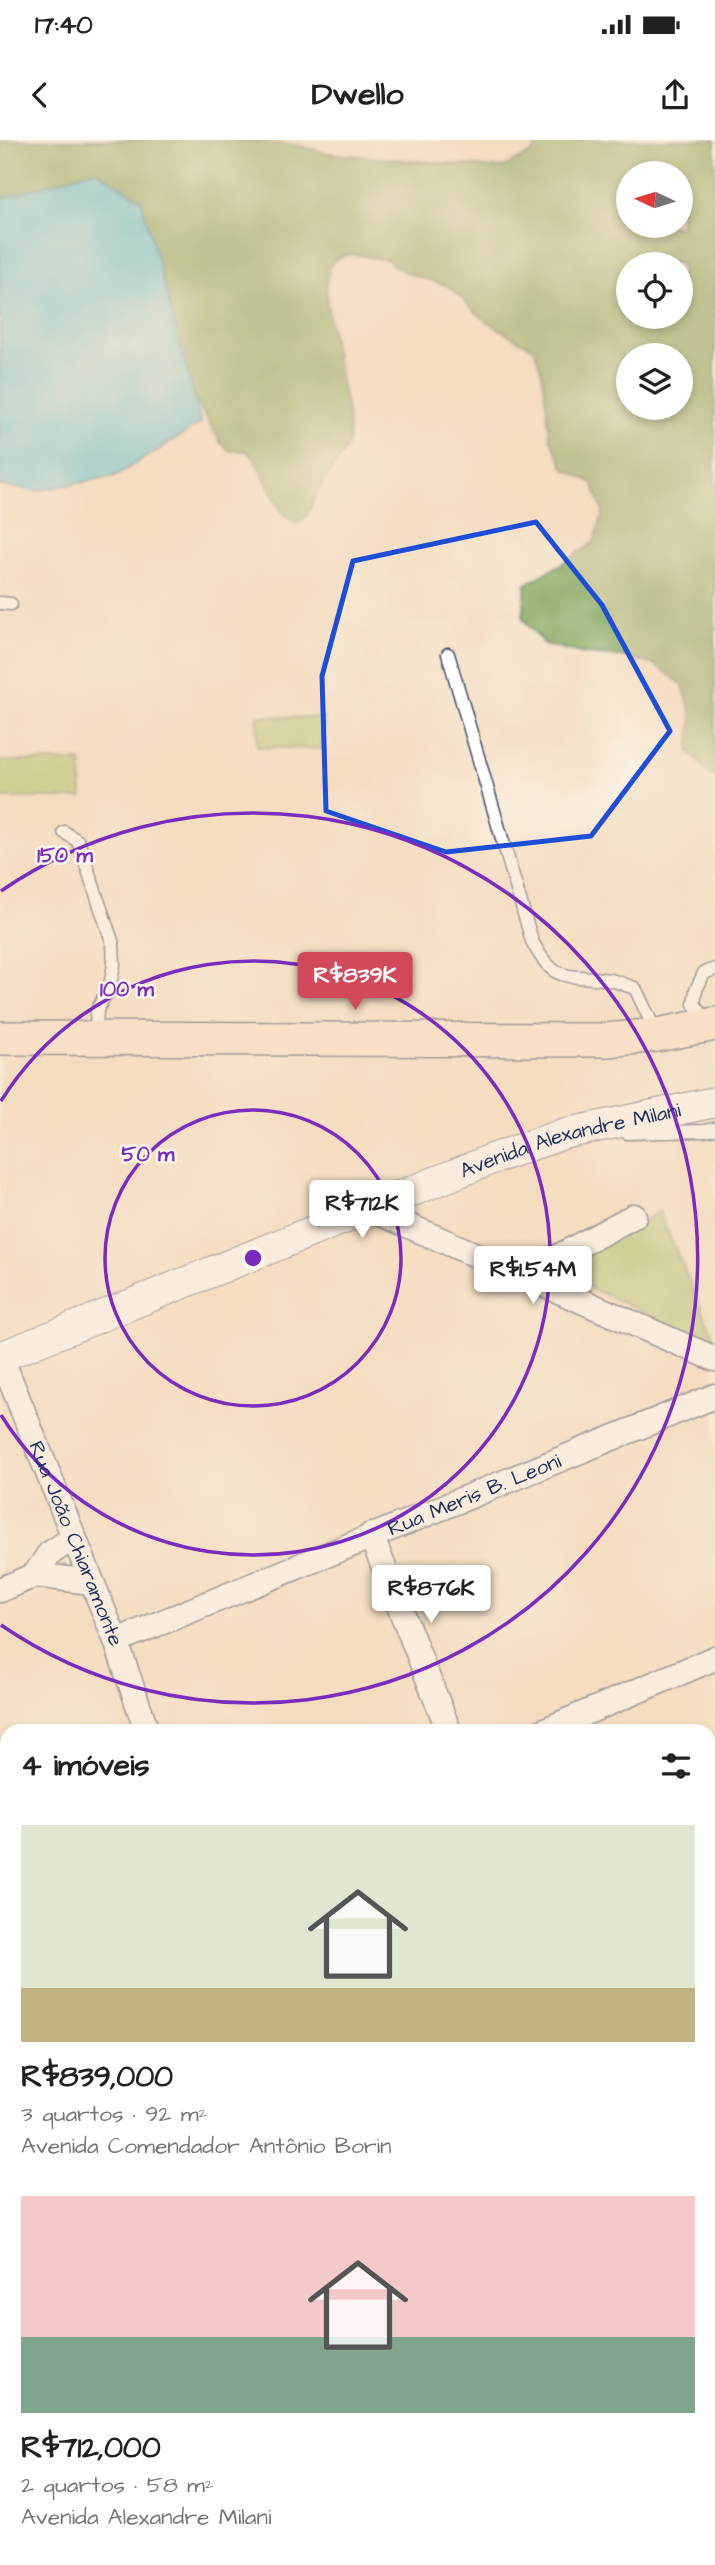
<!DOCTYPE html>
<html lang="pt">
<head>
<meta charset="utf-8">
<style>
  :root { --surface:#fff; --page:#f6f6f6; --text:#202124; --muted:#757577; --accent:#d1495b }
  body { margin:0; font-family:"Architects Daughter",sans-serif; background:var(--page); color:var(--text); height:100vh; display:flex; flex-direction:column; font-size:26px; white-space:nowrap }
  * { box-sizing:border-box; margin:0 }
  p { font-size:23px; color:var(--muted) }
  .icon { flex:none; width:38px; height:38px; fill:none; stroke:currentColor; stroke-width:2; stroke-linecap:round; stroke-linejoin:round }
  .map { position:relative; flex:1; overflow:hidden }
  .side { position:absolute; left:0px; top:1584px; width:716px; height:842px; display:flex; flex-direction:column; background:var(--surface); border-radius:21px 21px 0 0; box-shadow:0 4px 10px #0003 }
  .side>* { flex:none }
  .needle { width:46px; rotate:274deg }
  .buttons { position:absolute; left:616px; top:21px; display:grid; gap:14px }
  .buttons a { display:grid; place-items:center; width:77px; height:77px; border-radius:50%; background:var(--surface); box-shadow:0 4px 10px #0003; font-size:35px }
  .price { position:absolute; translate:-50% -60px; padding:0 16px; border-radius:7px; background:#fff; color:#222; font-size:23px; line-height:46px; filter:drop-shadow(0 2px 4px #0008) }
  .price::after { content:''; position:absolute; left:50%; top:42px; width:21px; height:16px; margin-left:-10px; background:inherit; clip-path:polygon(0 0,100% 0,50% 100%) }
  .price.on { background:var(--accent); color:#fff }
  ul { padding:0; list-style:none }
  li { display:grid; align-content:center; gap:14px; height:371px; padding:0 21px }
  li span { display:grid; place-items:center; height:217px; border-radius:0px; color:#555 }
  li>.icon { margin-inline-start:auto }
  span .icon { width:126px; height:126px; fill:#fffc; stroke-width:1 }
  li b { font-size:30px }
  h2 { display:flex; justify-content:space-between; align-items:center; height:84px; padding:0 21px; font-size:30px }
  .status { display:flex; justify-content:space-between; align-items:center; height:49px; padding:0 35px; background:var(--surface); direction:ltr }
  .status svg { height:19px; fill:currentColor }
  header { display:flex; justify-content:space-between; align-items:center; height:91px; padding:0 21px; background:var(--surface); font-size:32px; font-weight:700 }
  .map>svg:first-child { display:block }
  .green { fill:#a3be64; stroke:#5f7661; stroke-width:2 }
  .forest { fill:#82a55a; stroke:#4e6a5c; stroke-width:2; fill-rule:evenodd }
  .water { fill:#5dc4da; stroke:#3c7a9c; stroke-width:2 }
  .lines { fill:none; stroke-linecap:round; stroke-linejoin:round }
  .service-casing { stroke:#3c496d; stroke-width:15 }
  .minor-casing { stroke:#3c496d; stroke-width:27 }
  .tertiary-casing { stroke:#3c496d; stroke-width:32 }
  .secondary-casing { stroke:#3c496d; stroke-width:36 }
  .service { stroke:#fff; stroke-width:12 }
  .minor { stroke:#fff; stroke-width:24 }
  .tertiary { stroke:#fff; stroke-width:30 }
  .secondary { stroke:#fbe5cf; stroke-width:33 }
  .marked { fill:none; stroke:#1d4ed8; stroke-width:5; stroke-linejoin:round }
  .ring { fill:none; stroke:#7b2cbf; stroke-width:3.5 }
  .labels { text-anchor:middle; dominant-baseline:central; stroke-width:5; stroke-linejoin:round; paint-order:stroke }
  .street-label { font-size:21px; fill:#1b2f5e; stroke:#fbf7ec }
  .centre { fill:#7b2cbf; stroke:#fbf7ec; stroke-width:3.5 }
  .ring-label { font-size:21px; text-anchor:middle; font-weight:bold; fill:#7b2cbf; stroke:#fbf7ec; stroke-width:5; stroke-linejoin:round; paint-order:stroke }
</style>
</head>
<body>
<div class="status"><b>17:40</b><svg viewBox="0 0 49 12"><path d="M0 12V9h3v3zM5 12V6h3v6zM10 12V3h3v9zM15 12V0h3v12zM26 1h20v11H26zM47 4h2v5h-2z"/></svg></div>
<header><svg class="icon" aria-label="back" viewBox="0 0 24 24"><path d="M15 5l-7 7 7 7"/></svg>Dwello<svg class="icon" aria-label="share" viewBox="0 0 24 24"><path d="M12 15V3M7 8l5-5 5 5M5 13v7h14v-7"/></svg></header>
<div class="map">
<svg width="715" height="2425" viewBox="0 0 715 2425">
  <rect width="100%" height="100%" fill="#fbf7ec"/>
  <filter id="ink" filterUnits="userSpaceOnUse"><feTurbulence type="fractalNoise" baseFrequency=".0143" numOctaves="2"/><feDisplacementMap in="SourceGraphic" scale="14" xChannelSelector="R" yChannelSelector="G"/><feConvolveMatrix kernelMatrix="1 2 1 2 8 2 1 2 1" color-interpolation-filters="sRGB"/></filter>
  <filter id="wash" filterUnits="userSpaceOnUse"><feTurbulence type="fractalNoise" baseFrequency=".00686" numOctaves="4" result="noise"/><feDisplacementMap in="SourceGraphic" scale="28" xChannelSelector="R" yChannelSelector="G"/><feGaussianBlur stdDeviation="1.57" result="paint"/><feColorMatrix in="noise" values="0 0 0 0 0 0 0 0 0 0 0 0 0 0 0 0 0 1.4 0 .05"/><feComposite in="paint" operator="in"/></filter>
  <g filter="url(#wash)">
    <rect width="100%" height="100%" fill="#f4dcbf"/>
    <!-- green -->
    <path class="green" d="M258,576L323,578L322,609L257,607Z
      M0,621H81L82,658H0Z
      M659,1072L715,1200V1205L557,1133Z
      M7,2322V2410L0,2406V2325Z"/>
    <!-- forest -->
    <path class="forest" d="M7,0H239L297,5L326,13L502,28L533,12L538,0H715V636H711L689,611L692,576L683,545L655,525L626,517L585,514L545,504L523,479L526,444L563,423L594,402L603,373L593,343L565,329L550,298L543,238L534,208C514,198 495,188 478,174C469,167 461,155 450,148C432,137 404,139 387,119C372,120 349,109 335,120C309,141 352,263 349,298C348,312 327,335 319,348C312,361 311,376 298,384L283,374L254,318L246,311H230L221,303L197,262L165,227L0,73V1ZM628,33H681V86H628ZM628,124H681V177H628ZM628,215H681V268H628Z"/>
    <!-- water -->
    <path class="water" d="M95,30L141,59L201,283L115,336L37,351L0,346V59Z"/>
  </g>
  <g filter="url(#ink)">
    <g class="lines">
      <!-- service casing -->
      <g class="service-casing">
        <path id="service" d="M0,463L11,464
          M448,514L532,801C555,846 567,833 609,840C618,841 627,846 635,848L656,892
          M64,692L78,701L113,804L114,824L110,846L97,870L95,898
          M708,882L694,864L696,850L704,833L715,829
          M627,993L703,991L715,989"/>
      </g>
      <!-- minor casing -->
      <g class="minor-casing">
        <g id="minor">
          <path d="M370,1069L715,1219"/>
          <path d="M522,1136L634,1076"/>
          <path id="s1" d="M1,1217L116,1501L147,1591"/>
          <path d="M371,1395L449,1591"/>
          <path d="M35,1435L49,1414L73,1398"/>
          <path d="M0,1450L35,1435L91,1442"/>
          <path id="s2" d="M116,1501L715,1256"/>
          <path d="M543,1591L715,1518"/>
          <path d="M709,1750L715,1748"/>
          <path d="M0,1820L7,1817"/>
          <path d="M0,2056L7,2053"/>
          <path d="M0,2283L7,2280"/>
          <path d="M499,2418L501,2425"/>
        </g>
      </g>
      <!-- tertiary casing -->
      <g class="tertiary-casing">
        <g id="tertiary">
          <path id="s3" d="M0,1217L492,1019L563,994L715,962"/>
        </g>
      </g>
      <!-- secondary casing -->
      <g class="secondary-casing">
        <path id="secondary" d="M0,898L607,900L657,895L715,884
          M709,2211L715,2209
          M0,2422L7,2425
          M210,2425L226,2418"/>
      </g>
      <!-- service -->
      <use href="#service" class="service"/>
      <!-- minor -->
      <use href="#minor" class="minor"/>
      <!-- tertiary -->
      <use href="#tertiary" class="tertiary"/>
      <!-- secondary -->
      <use href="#secondary" class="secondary"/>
    </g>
  </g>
  <!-- marked area -->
  <path d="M0 0H715V2425H0ZM536,382L602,465L670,591L591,696L446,712L326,671L322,536L353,421Z" fill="#f4dcbf" fill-opacity=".55" fill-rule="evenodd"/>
  <path class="marked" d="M536,382L602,465L670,591L591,696L446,712L326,671L322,536L353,421Z"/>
  <!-- distance rings -->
  <g class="ring">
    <circle cx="253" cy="1118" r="148"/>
    <path d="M1 961A297 297 0 1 1 1 1275"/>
    <path d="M1 751A445 445 0 1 1 1 1485"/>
  </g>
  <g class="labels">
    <!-- street labels -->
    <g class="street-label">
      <text stroke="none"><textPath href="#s3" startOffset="611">Avenida Alexandre Milani</textPath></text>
      <text stroke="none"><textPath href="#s2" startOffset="387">Rua Meris B. Leoni</textPath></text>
      <text stroke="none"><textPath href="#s1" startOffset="201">Rua João Chiaramonte</textPath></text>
    </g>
  </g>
  <circle cx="253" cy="1118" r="10" class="centre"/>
  <g class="ring-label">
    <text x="65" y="722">150 m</text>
    <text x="127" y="856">100 m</text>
    <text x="148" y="1021">50 m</text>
  </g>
</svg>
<div class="buttons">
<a><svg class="needle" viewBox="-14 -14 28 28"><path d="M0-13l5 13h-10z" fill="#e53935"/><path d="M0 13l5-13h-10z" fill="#757577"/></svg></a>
<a><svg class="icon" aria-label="locate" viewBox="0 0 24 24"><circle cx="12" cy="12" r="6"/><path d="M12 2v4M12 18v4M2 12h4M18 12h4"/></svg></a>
<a><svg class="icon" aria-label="layers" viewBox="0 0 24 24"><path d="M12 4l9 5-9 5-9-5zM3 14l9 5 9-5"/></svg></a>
</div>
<b class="price on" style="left:355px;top:872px">R$839K</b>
<b class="price" style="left:362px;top:1100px">R$712K</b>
<b class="price" style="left:533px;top:1166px">R$1.54M</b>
<b class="price" style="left:431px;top:1485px">R$876K</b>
<section class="side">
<h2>4 imóveis<svg class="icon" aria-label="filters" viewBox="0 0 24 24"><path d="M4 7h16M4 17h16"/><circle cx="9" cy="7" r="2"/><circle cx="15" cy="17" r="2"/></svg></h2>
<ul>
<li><span style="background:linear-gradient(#dfe7d0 75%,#c2b280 0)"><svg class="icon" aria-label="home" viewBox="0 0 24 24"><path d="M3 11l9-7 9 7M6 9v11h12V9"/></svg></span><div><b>R$839,000</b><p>3 quartos · 92 m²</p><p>Avenida Comendador Antônio Borin</p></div></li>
<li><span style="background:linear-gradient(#f6c9c9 65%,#7fa58c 0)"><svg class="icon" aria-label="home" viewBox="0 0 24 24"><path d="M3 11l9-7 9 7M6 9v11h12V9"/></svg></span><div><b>R$712,000</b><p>2 quartos · 58 m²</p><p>Avenida Alexandre Milani</p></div></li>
</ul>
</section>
</div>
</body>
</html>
